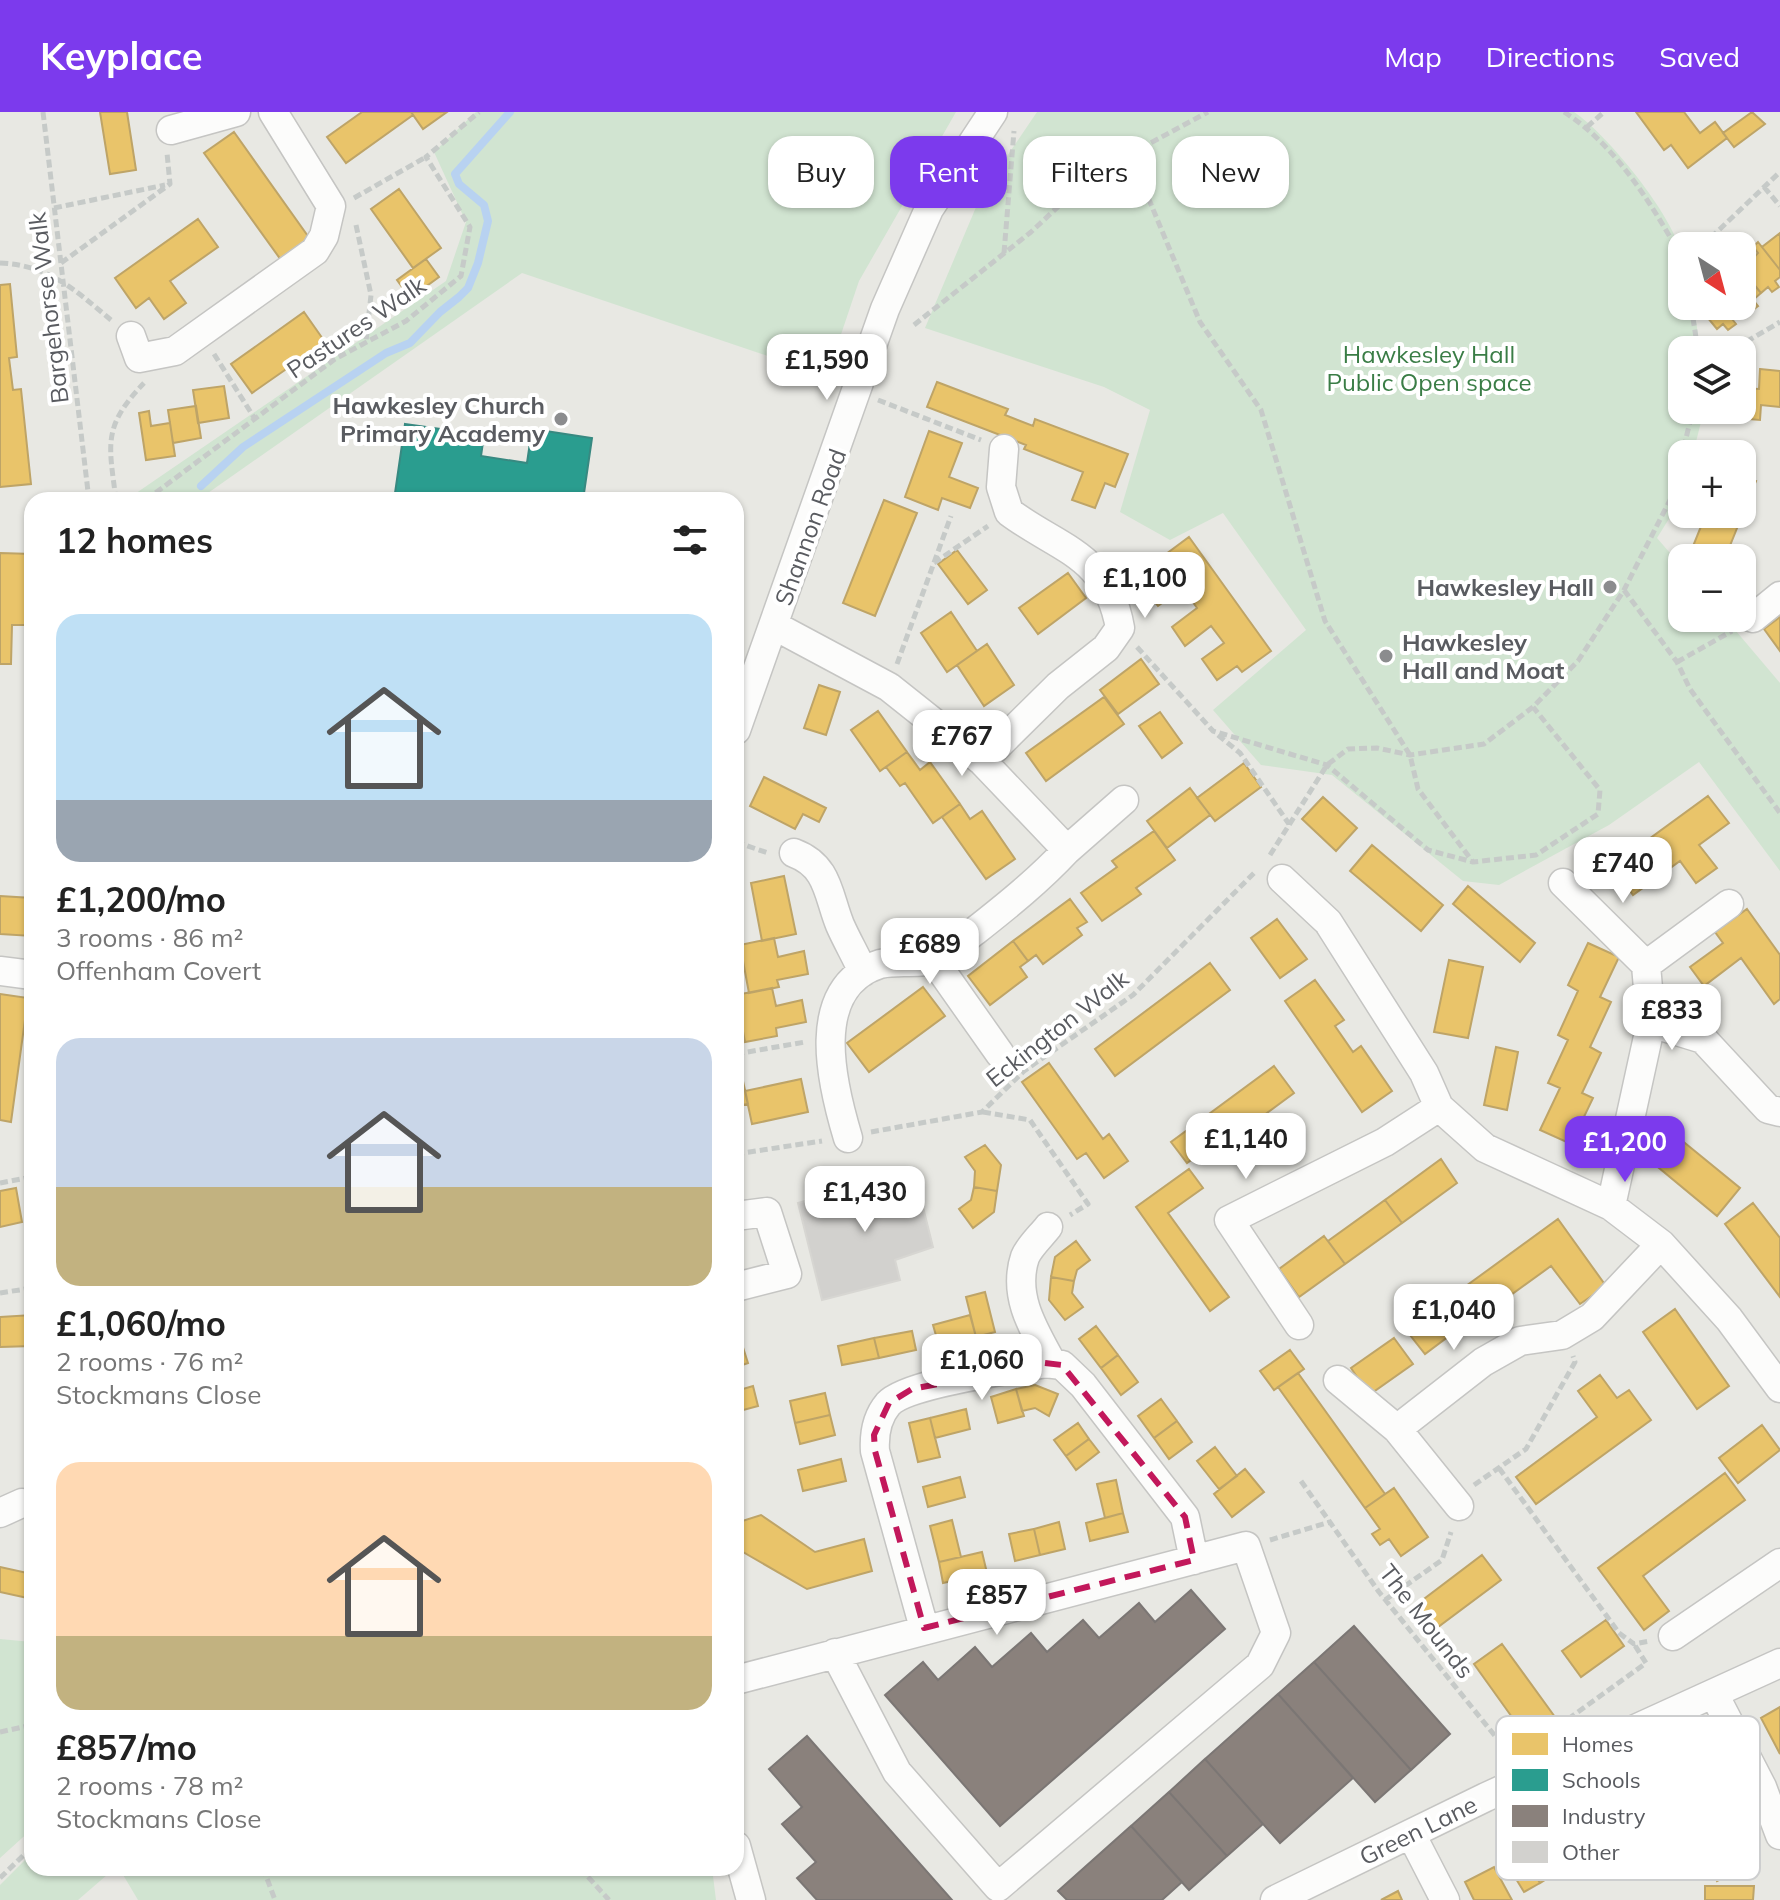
<!DOCTYPE html>
<html lang="en">
<head>
<meta charset="utf-8">
<style>
  :root { --surface:#fff; --page:#f6f6f6; --text:#222; --muted:#767676; --accent:#7c3aed }
  body { margin:0; font-family:Mulish,sans-serif; background:var(--page); color:var(--text); height:100vh; display:flex; flex-direction:column; font-size:30px; white-space:nowrap }
  * { box-sizing:border-box; margin:0 }
  p { font-size:26px; color:var(--muted) }
  .icon { flex:none; width:44px; height:44px; fill:none; stroke:currentColor; stroke-width:2; stroke-linecap:round; stroke-linejoin:round }
  .map { position:relative; flex:1; overflow:hidden }
  .drawer { position:absolute; left:24px; top:380px; width:720px; height:1384px; display:flex; flex-direction:column; background:var(--surface); border-radius:24px; box-shadow:0 2px 6px #0004 }
  .drawer>* { flex:none }
  .banner { position:absolute; left:768px; top:24px; width:760px; height:72px; display:flex; gap:16px }
  .needle { width:52px; rotate:144deg }
  .fabs { position:absolute; left:1668px; top:120px; display:grid; gap:16px }
  .fabs a { display:grid; place-items:center; width:88px; height:88px; border-radius:16px; background:var(--surface); box-shadow:0 2px 6px #0004; font-size:40px }
  .price { position:absolute; translate:-50% -68px; padding:0 18px; border-radius:16px; background:#fff; color:#222; font-size:26px; line-height:52px; filter:drop-shadow(0 2px 4px #0008) }
  .price::after { content:''; position:absolute; left:50%; top:48px; width:24px; height:18px; margin-left:-12px; background:inherit; clip-path:polygon(0 0,100% 0,50% 100%) }
  .price.active { background:var(--accent); color:#fff }
  ul { padding:0; list-style:none }
  li { display:grid; align-content:center; gap:16px; height:424px; padding:0 32px }
  li span { display:grid; place-items:center; height:248px; border-radius:24px; color:#555 }
  li>.icon { margin-inline-start:auto }
  span .icon { width:144px; height:144px; fill:#fffc; stroke-width:1 }
  li b { font-size:34px }
  h2 { display:flex; justify-content:space-between; align-items:center; height:96px; padding:0 32px; font-size:34px }
  .chip { padding:0 28px; border-radius:24px; background:var(--surface); box-shadow:0 2px 6px #0004; font-size:28px; line-height:72px }
  .chip.active { background:var(--accent); color:#fff }
  header { display:flex; align-items:center; gap:48px; box-sizing:border-box; height:112px; padding:0 40px; background:var(--accent); color:#fff }
  header strong { font-size:38px }
  nav { display:flex; gap:44px; margin-inline-start:auto; font-size:28px }
  .map>svg:first-child { display:block }
  .green { fill:#d1e4d1 }
  .homes { fill:#e9c46a; stroke:#bea467; stroke-width:2 }
  .schools { fill:#2a9d8f; stroke:#388981; stroke-width:2 }
  .industry { fill:#8a817c; stroke:#7b7674; stroke-width:2 }
  .lines { fill:none; stroke-linecap:round; stroke-linejoin:round }
  .stream { stroke:#b8d2f1; stroke-width:8 }
  .building { fill:#d2d1ce; stroke:#d7d6d2; stroke-width:2 }
  .minor-casing { stroke:#c5c5c3; stroke-width:31 }
  .path { stroke:#c6cac8; stroke-width:5; stroke-dasharray:8 4; stroke-linecap:butt }
  .minor { stroke:#fcfcfb; stroke-width:28 }
  .marked { fill:none; stroke:#c2185b; stroke-width:6; stroke-dasharray:16 10; stroke-linejoin:round }
  .poi-dot { fill:#8b8c8e; stroke:#fff; stroke-width:3 }
  .labels { text-anchor:middle; dominant-baseline:central; stroke-width:8; stroke-linejoin:round; paint-order:stroke }
  .street-label { font-size:24px; fill:#595b60; stroke:#fff }
  .park-label { font-size:24px; fill:#3a7d46; stroke:#fff }
  .poi-label { font-size:24px; font-weight:bold; fill:#595b60; stroke:#fff; text-anchor:end }
  .key { fill:#fff; stroke:#cdcecf; stroke-width:2 }
  .key-label { font-size:22px; fill:#595b60 }
</style>
</head>
<body>
<header>
<strong>Keyplace</strong>
<nav><a>Map</a><a>Directions</a><a>Saved</a></nav>
</header>
<div class="map">
<svg width="1780" height="1788" viewBox="0 0 1780 1788">
  <rect width="100%" height="100%" fill="#e8e8e3"/>
  <!-- green -->
  <path class="green" d="M476,0H956L859,169L827,264L522,161L198,388H126L446,169L466,110L434,40Z
    M1037,0H1574C1607,22 1674,104 1682,144C1685,159 1682,178 1682,194H1694L1700,238H1682V298H1704L1693,342H1682V386L1657,426L1682,455V506H1725L1780,571V759L1699,650L1609,713L1499,773L1463,769L1332,663L1261,653L1213,598L1306,518L1223,401L1170,428L1120,400L1150,298L1104,275L925,216L982,81Z
    M0,1527L32,1530V1717L0,1746Z
    M32,1741V1756H115L78,1788H0V1773Z
    M119,1756H712L716,1788H138Z"/>
  <!-- homes -->
  <path class="homes" d="M100,0H127L136,58L110,62Z
    M362,0H411L413,3L346,51L327,25Z
    M411,0H447L423,17Z
    M1636,0H1684L1700,21L1715,10L1727,26L1688,56L1671,33L1664,38Z
    M1752,0L1765,12L1734,35L1723,21Z
    M234,20L310,127L281,148L204,41Z
    M399,77L441,136L413,156L371,97Z
    M198,107L218,135L170,169L186,191L164,207L149,186L136,196L115,166Z
    M1780,121V158L1762,135Z
    M1758,130L1780,158V165L1775,169L1779,175L1772,180L1768,175L1761,181L1742,158L1758,141L1753,135Z
    M426,147L439,165L410,186L397,168Z
    M1742,158L1761,181L1753,188L1758,194L1750,200L1746,195L1732,207L1736,212L1728,218L1723,212L1717,217L1698,194H1742Z
    M10,172L17,245L9,246L13,278L21,277L31,372L0,375V173Z
    M304,200L325,230L252,281L231,252Z
    M1760,257L1780,259V295L1761,293L1760,308L1712,304V298H1742V276L1759,277Z
    M937,270L1008,297L1005,303L1033,314L1035,307L1128,342L1115,375L1105,371L1095,396L1072,388L1083,360L1024,337L1026,333L927,295Z
    M224,274L229,306L198,311L193,278Z
    M196,294L201,326L173,331L168,298Z
    M149,299L151,314L170,311L175,344L146,348L139,301Z
    M929,319L962,331L949,365L978,376L970,396L942,386L938,398L905,385Z
    M1742,363L1756,369L1725,446L1689,444L1706,402H1742Z
    M884,388L917,401L875,504L843,491Z
    M1189,425L1271,539L1242,560L1237,554L1217,568L1202,547L1224,531L1211,514L1185,534L1172,515L1197,496L1183,476L1158,494L1146,479L1172,460L1162,445Z
    M957,438L987,478L968,492L938,452Z
    M0,441L32,442V513H12L11,552H0Z
    M1068,461L1086,486L1038,522L1019,496Z
    M951,500L977,539L947,560L921,521Z
    M1780,505V539L1764,517Z
    M987,532L1014,573L984,594L957,553Z
    M1141,547L1159,572L1118,602L1100,578Z
    M819,573L840,580L826,623L804,616Z
    M1104,585L1124,612L1046,669L1026,641Z
    M878,599L907,640L880,659L851,618Z
    M1160,600L1182,631L1162,646L1139,614Z
    M907,640L920,658L930,650L960,692L933,711L905,671L900,674L886,655Z
    M1244,651L1261,675L1215,709L1197,686Z
    M764,665L826,696L819,710L803,702L795,717L750,694Z
    M1190,676L1210,703L1167,736L1147,709Z
    M1708,684L1729,711L1699,733L1717,756L1696,771L1680,749L1633,783L1612,754Z
    M1323,685L1357,716L1336,739L1302,707Z
    M960,692L970,707L982,699L1015,747L986,767L942,705Z
    M1154,719L1175,748L1136,776L1141,782L1102,809L1081,781L1117,755L1112,749Z
    M1372,733L1443,793L1421,819L1350,759Z
    M784,764L796,822L762,829L751,771Z
    M1468,774L1535,831L1520,850L1453,792Z
    M0,784L32,786V824L0,822Z
    M1070,787L1087,810L1077,816L1082,823L1043,852L1036,843L1028,849L1013,829Z
    M1747,797L1780,843V887L1774,892L1741,846L1704,874L1690,855L1723,831L1715,820Z
    M1277,807L1307,847L1280,866L1251,826Z
    M774,826L778,845L804,839L808,862L777,868L779,875L749,881L740,833Z
    M1013,829L1028,849L1020,855L1027,865L990,893L968,864Z
    M1588,831L1619,845L1600,885L1611,890L1590,935L1601,941L1582,981L1593,986L1571,1032L1540,1018L1560,976L1548,971L1568,928L1558,923L1578,879L1568,873Z
    M1449,848L1483,855L1468,926L1434,920Z
    M1210,851L1230,878L1115,964L1095,937Z
    M1315,868L1344,908L1335,914L1353,940L1361,934L1392,979L1362,1000L1285,889Z
    M923,875L945,904L869,960L847,931Z
    M772,876L776,894L802,888L806,910L776,916L777,924L745,930L736,883Z
    M0,882L28,886L11,1010L0,1008Z
    M1496,935L1518,940L1507,998L1484,993Z
    M1049,951L1103,1027L1109,1022L1128,1049L1104,1066L1086,1041L1077,1047L1022,970Z
    M1274,954L1294,981L1217,1038L1213,1032L1187,1051L1171,1030Z
    M741,960L748,992L736,994V962Z
    M801,967L808,1000L752,1012L745,979Z
    M1669,1018L1740,1076L1717,1104L1647,1046Z
    M985,1033L1001,1053L997,1079L974,1075L975,1059L965,1045Z
    M1441,1047L1457,1071L1402,1111L1385,1088Z
    M1189,1057L1203,1076L1168,1101L1229,1185L1210,1199L1136,1095Z
    M974,1075L997,1079L994,1100L973,1116L959,1097L971,1088Z
    M16,1076L22,1110L0,1115V1079Z
    M1385,1088L1402,1111L1345,1152L1328,1129Z
    M1753,1091L1780,1126V1185L1725,1112Z
    M1558,1107L1606,1174L1580,1192L1551,1154L1486,1201L1466,1174Z
    M1324,1124L1345,1152L1299,1185L1279,1157Z
    M1076,1129L1090,1148L1077,1158L1074,1169L1051,1165L1055,1145Z
    M1051,1165L1074,1169L1072,1181L1083,1195L1065,1208L1049,1188Z
    M985,1180L995,1220L976,1225L966,1185Z
    M1447,1188L1465,1212L1425,1242L1406,1218Z
    M1675,1197L1729,1274L1697,1297L1643,1220Z
    M32,1203V1234L0,1235V1205Z
    M970,1203L976,1225L939,1234L933,1213Z
    M1096,1214L1118,1243L1101,1256L1079,1227Z
    M912,1219L916,1238L879,1246L874,1226Z
    M740,1226L748,1251L736,1255V1228Z
    M874,1226L879,1246L842,1253L838,1234Z
    M1394,1226L1413,1252L1369,1283L1351,1256Z
    M1290,1238L1304,1257L1274,1278L1260,1259Z
    M1118,1243L1138,1270L1121,1283L1101,1256Z
    M1298,1261L1385,1382L1365,1396L1278,1275Z
    M1600,1263L1617,1286L1629,1278L1651,1308L1536,1392L1516,1365L1597,1305L1578,1279Z
    M1035,1273L1058,1282L1049,1304L1035,1296L1022,1299L1016,1277Z
    M753,1274L758,1294L736,1300V1279Z
    M1016,1277L1024,1304L998,1311L991,1285Z
    M825,1281L830,1303L795,1311L790,1289Z
    M1161,1287L1177,1309L1154,1326L1138,1304Z
    M966,1297L970,1317L935,1326L930,1306Z
    M830,1303L835,1323L800,1332L795,1311Z
    M930,1306L940,1345L918,1350L909,1311Z
    M1177,1309L1192,1330L1169,1347L1154,1326Z
    M1078,1311L1089,1327L1066,1344L1054,1328Z
    M1762,1313L1780,1338L1738,1371L1719,1346Z
    M1089,1327L1099,1340L1076,1358L1066,1344Z
    M1215,1335L1237,1364L1219,1377L1197,1349Z
    M841,1347L846,1369L803,1379L798,1358Z
    M1245,1357L1264,1380L1232,1405L1214,1382Z
    M1725,1361L1745,1388L1643,1464L1669,1499L1644,1518L1598,1456Z
    M960,1365L965,1385L928,1395L923,1375Z
    M1116,1368L1123,1401L1105,1406L1097,1372Z
    M1394,1376L1428,1425L1401,1444L1389,1427L1380,1433L1372,1422L1380,1417L1365,1396Z
    M1123,1401L1128,1420L1090,1429L1086,1411Z
    M761,1403L815,1440L864,1427L872,1459L807,1477L736,1436V1411Z
    M952,1408L961,1445L939,1450L930,1414Z
    M1059,1410L1065,1437L1040,1443L1034,1417Z
    M1034,1417L1040,1443L1015,1449L1009,1422Z
    M982,1440L987,1461L943,1471L939,1450Z
    M1482,1443L1501,1468L1430,1521L1412,1496Z
    M0,1455L32,1462V1487L0,1480Z
    M1606,1508L1624,1534L1581,1565L1562,1539Z
    M1502,1532L1555,1605L1527,1626L1474,1552Z
    M1780,1595V1642L1761,1606Z
    M1538,1730L1556,1761L1540,1771L1522,1740Z
    M1743,1730L1753,1749L1717,1769L1707,1749Z
    M1522,1740L1540,1771L1524,1780L1505,1749Z
    M1494,1755L1512,1788H1474L1465,1770Z
    M1705,1774H1754L1753,1788H1705Z
    M1398,1779L1402,1788H1381Z"/>
  <!-- schools -->
  <path class="schools" d="M405,312L484,323L481,344L527,351L532,317L592,326L583,388H394Z"/>
  <!-- industry -->
  <path class="industry" d="M1191,1478L1225,1517L1000,1714L885,1583L923,1550L938,1568L975,1535L992,1555L1031,1521L1047,1540L1083,1508L1099,1526L1139,1491L1155,1510Z
    M1354,1514L1450,1622L1411,1658L1314,1550Z
    M1314,1550L1411,1658L1375,1690L1278,1582Z
    M1278,1582L1353,1666L1280,1731L1205,1647Z
    M807,1624L952,1788H817L797,1766L816,1750L782,1712L802,1695L769,1657Z
    M1205,1647L1263,1712L1227,1744L1169,1680Z
    M1169,1680L1227,1744L1189,1778L1131,1714Z
    M1131,1714L1182,1770L1162,1788H1067L1058,1779Z"/>
  <g class="lines">
    <!-- stream -->
    <path class="stream" d="M201,374L243,335L386,241L410,231L440,200L459,185L468,176L478,151L488,109L484,93L459,72L455,62L510,0"/>
  </g>
  <!-- building -->
  <path class="building" d="M914,1059L933,1135L895,1148L900,1168L822,1188L798,1091Z"/>
  <g class="lines">
    <!-- minor casing -->
    <g class="minor-casing">
      <path id="minor" d="M171,18L236,0
        M131,224L139,246L175,239L315,139L324,124L331,94L273,0
        M1753,506L1780,484
        M775,514L889,575L982,649L1067,738L1124,688
        M736,618L885,197L929,97L993,0
        M982,649L1058,574L1106,536L1120,516C1107,442 1060,438 1009,400L1001,375L1004,337
        M794,741C829,754 828,784 840,813C847,829 856,844 863,860
        M1282,767L1328,810L1424,961L1439,995L1485,1036L1611,1094L1661,1132L1729,1207L1780,1276
        M1563,771L1646,853
        M933,847L1000,942
        M0,859L32,863
        M1651,911L1703,927L1768,997L1780,1000
        M848,1026C832,973 807,875 880,852C899,847 922,854 941,845C953,839 964,827 975,819C1008,793 1039,768 1067,738
        M1611,1094L1651,911L1646,853L1729,792
        M736,1104L767,1100L787,1162L736,1175
        M1048,1115C1041,1124 1029,1135 1025,1145C1012,1184 1034,1218 1052,1251
        M1299,1213L1229,1108L1385,1030L1439,995
        M1338,1268L1397,1317
        M1459,1394L1397,1317L1483,1250L1520,1229L1562,1223L1592,1205L1661,1132
        M0,1401L22,1391
        M924,1516L875,1339C874,1323 877,1305 888,1292C907,1271 1012,1258 1045,1251L1062,1253L1083,1273L1185,1405L1194,1448
        M1673,1524L1780,1451
        M736,1568L1246,1434L1276,1521L1260,1553L998,1775L897,1660L835,1541
        M1715,1584L1762,1675L1780,1723
        M1411,1722L1445,1788
        M736,1734L751,1788
        M1275,1788L1486,1685L1780,1551"/>
    </g>
    <!-- path -->
    <path class="path" d="M43,0L89,388
      M1564,0C1615,32 1653,94 1682,146
      M1587,15L1604,0
      M1130,42L1200,210L1261,298L1325,509L1410,643L1418,677L1473,750
      M1764,75L1780,94
      M354,86L426,45
      M54,96L165,73
      M356,113L371,183L366,229
      M1702,134L1780,60
      M1004,141L1014,19
      M0,151C49,153 75,178 111,208
      M61,151L170,72L167,41
      M1691,194L1698,238
      M914,213L1031,120L1077,77L1130,42L1208,0
      M1724,238L1739,234L1780,210
      M214,242L255,307
      M878,288L981,328
      M116,388C109,332 102,315 144,271
      M146,388L335,247L406,209L461,164L470,115L426,45L479,0
      M934,451L988,414
      M1624,478L1677,550L1690,577L1780,701
      M1137,535L1213,619L1327,653L1428,738L1473,750L1536,743L1598,702L1600,678L1533,595
      M1677,550L1732,519
      M897,552L951,404
      M1218,623L1240,641L1289,712
      M736,730L768,741
      M1270,743L1327,653L1348,637L1377,636L1410,643L1484,632L1533,595L1578,549L1624,478L1671,386L1693,298
      M736,942L805,930
      M983,1000L1030,1008L1088,1092L1070,1103
      M871,1020L982,1000L1024,959L1133,883L1256,759
      M736,1042L822,1029
      M0,1071L32,1065
      M0,1181L32,1176
      M1499,1356L1619,1521L1634,1532L1650,1529
      M1301,1369L1379,1480L1512,1645
      M1474,1373L1526,1337L1575,1250L1573,1244
      M1270,1428L1330,1410
      M1385,1488L1442,1448L1451,1420
      M0,1620L32,1613
      M1539,1628L1646,1551L1634,1532
      M263,1756L275,1788
      M580,1756L609,1788
      M0,1766L32,1735"/>
    <!-- minor -->
    <use href="#minor" class="minor"/>
  </g>
  <!-- marked area -->
  <path class="marked" d="M1045,1251L1062,1253L1185,1405L1194,1448L924,1516L875,1339L874,1323L889,1291L912,1277Z"/>
  <!-- markers -->
  <g class="poi-dot">
    <circle cx="561" cy="307" r="8"/>
    <circle cx="1610" cy="475" r="8"/>
    <circle cx="1386" cy="544" r="8"/>
  </g>
  <g class="labels">
    <!-- street labels -->
    <g class="street-label">
      <text transform="translate(48 196) rotate(-97)">Bargehorse Walk</text>
      <text transform="translate(356 215) rotate(-34)">Pastures Walk</text>
      <text transform="translate(810 415) rotate(-70)">Shannon Road</text>
      <text transform="translate(1057 916) rotate(-38)">Eckington Walk</text>
      <text transform="translate(1427 1509) rotate(52)">The Mounds</text>
      <text transform="translate(1418 1718) rotate(-26)">Green Lane</text>
    </g>
    <!-- park labels -->
    <g class="park-label">
      <text x="1429" y="242">Hawkesley Hall<tspan x="1429" dy="28">Public Open space</tspan></text>
    </g>
    <!-- poi labels -->
    <g class="poi-label">
      <text x="545" y="293">Hawkesley Church<tspan x="545" dy="28">Primary Academy</tspan></text>
      <text x="1594" y="475">Hawkesley Hall</text>
      <text x="1402" y="530" text-anchor="start">Hawkesley<tspan x="1402" dy="28">Hall and Moat</tspan></text>
    </g>
  </g>
  <!-- legend -->
  <rect x="1496" y="1604" width="264" height="164" rx="12" class="key"/>
  <rect x="1512" y="1621" width="36" height="22" fill="#e9c46a"/>
  <rect x="1512" y="1657" width="36" height="22" fill="#2a9d8f"/>
  <rect x="1512" y="1693" width="36" height="22" fill="#8a817c"/>
  <rect x="1512" y="1729" width="36" height="22" fill="#d2d1ce"/>
  <g class="key-label">
    <text x="1562" y="1640">Homes</text>
    <text x="1562" y="1676">Schools</text>
    <text x="1562" y="1712">Industry</text>
    <text x="1562" y="1748">Other</text>
  </g>
</svg>
<div class="fabs">
<a><svg class="needle" viewBox="-14 -14 28 28"><path d="M0-13l5 13h-10z" fill="#e53935"/><path d="M0 13l5-13h-10z" fill="#767676"/></svg></a>
<a><svg class="icon" aria-label="layers" viewBox="0 0 24 24"><path d="M12 4l9 5-9 5-9-5zM3 14l9 5 9-5"/></svg></a>
<a>+</a>
<a>−</a>
</div>
<b class="price" style="left:827px;top:290px">£1,590</b>
<b class="price" style="left:1145px;top:508px">£1,100</b>
<b class="price" style="left:962px;top:666px">£767</b>
<b class="price" style="left:1623px;top:793px">£740</b>
<b class="price" style="left:930px;top:874px">£689</b>
<b class="price" style="left:1672px;top:940px">£833</b>
<b class="price" style="left:1246px;top:1069px">£1,140</b>
<b class="price active" style="left:1625px;top:1072px">£1,200</b>
<b class="price" style="left:865px;top:1122px">£1,430</b>
<b class="price" style="left:1454px;top:1240px">£1,040</b>
<b class="price" style="left:982px;top:1290px">£1,060</b>
<b class="price" style="left:997px;top:1525px">£857</b>
<div class="banner">
<a class="chip">Buy</a>
<a class="chip active">Rent</a>
<a class="chip">Filters</a>
<a class="chip">New</a>
</div>
<section class="drawer">
<h2>12 homes<svg class="icon" aria-label="filters" viewBox="0 0 24 24"><path d="M4 7h16M4 17h16"/><circle cx="9" cy="7" r="2"/><circle cx="15" cy="17" r="2"/></svg></h2>
<ul>
<li><span style="background:linear-gradient(#bfe0f5 75%,#9aa5b1 0)"><svg class="icon" aria-label="home" viewBox="0 0 24 24"><path d="M3 11l9-7 9 7M6 9v11h12V9"/></svg></span><div><b>£1,200/mo</b><p>3 rooms · 86 m²</p><p>Offenham Covert</p></div></li>
<li><span style="background:linear-gradient(#c9d6e8 60%,#c2b280 0)"><svg class="icon" aria-label="home" viewBox="0 0 24 24"><path d="M3 11l9-7 9 7M6 9v11h12V9"/></svg></span><div><b>£1,060/mo</b><p>2 rooms · 76 m²</p><p>Stockmans Close</p></div></li>
<li><span style="background:linear-gradient(#ffd9b3 70%,#c2b280 0)"><svg class="icon" aria-label="home" viewBox="0 0 24 24"><path d="M3 11l9-7 9 7M6 9v11h12V9"/></svg></span><div><b>£857/mo</b><p>2 rooms · 78 m²</p><p>Stockmans Close</p></div></li>
</ul>
</section>
</div>
</body>
</html>
